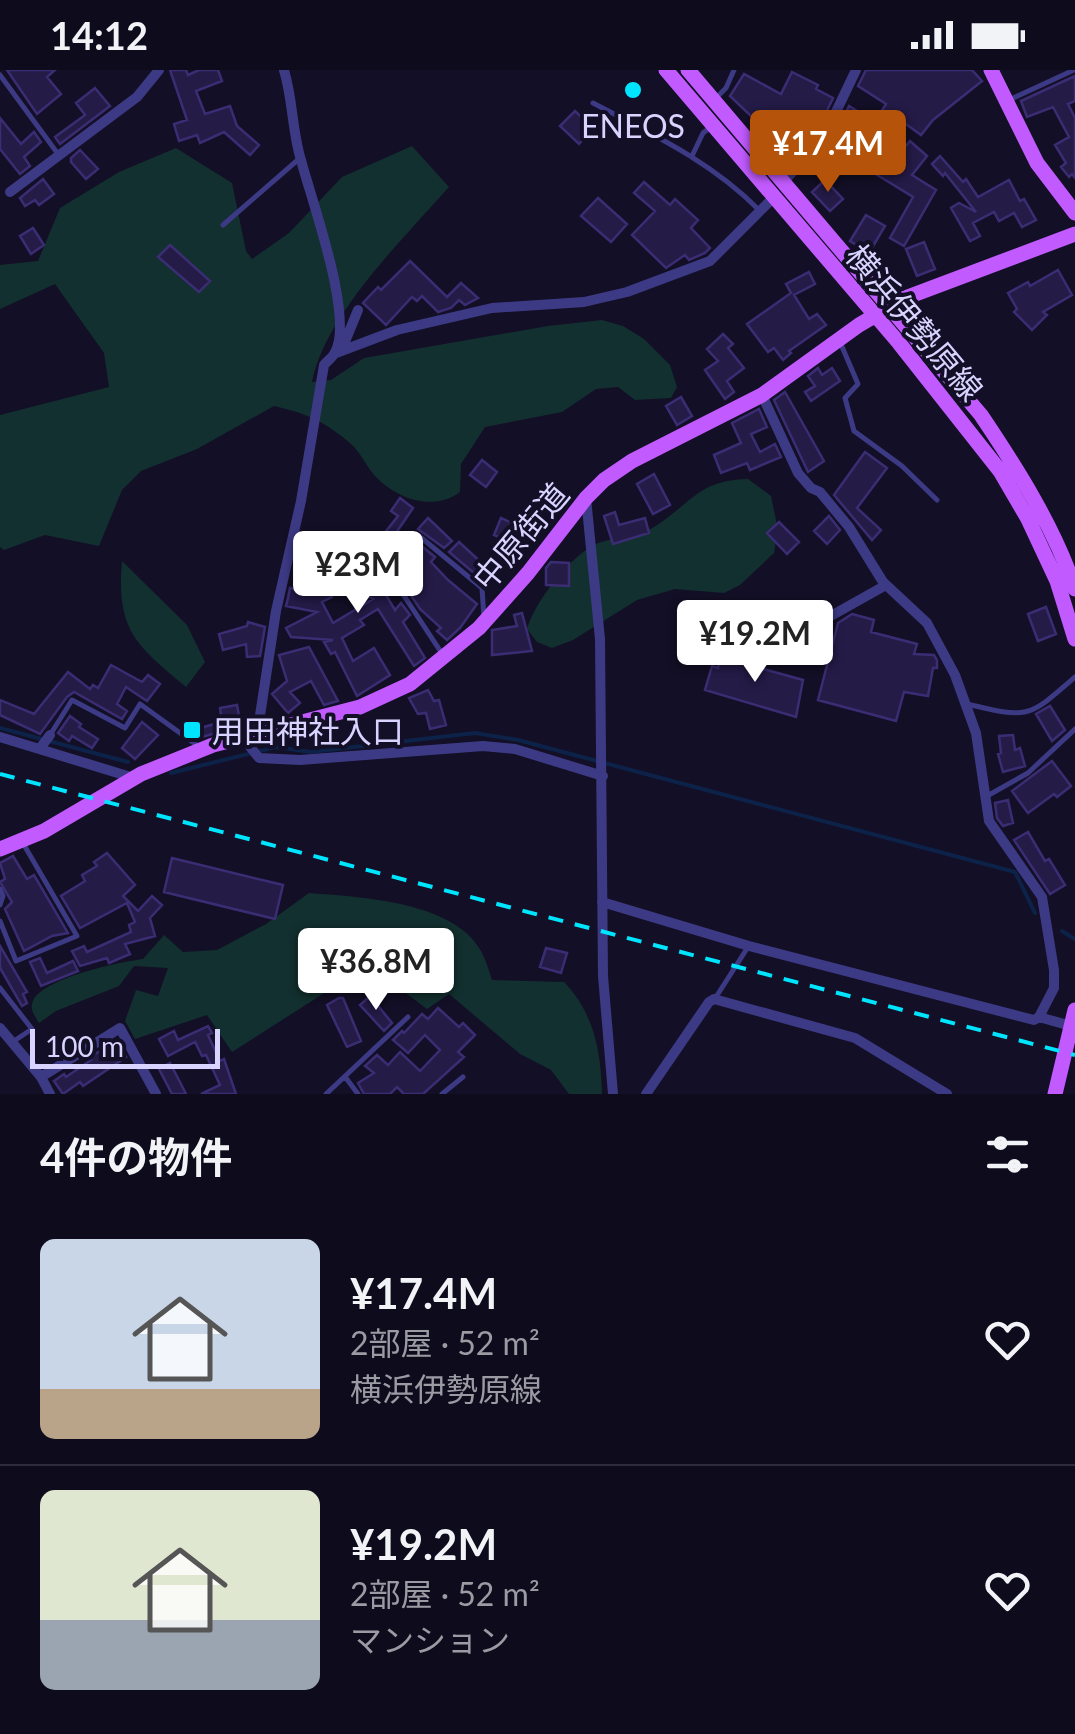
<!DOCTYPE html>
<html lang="ja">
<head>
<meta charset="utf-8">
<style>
  :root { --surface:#0e0b1c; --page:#1c1929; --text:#f1f3f6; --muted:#9b9ba3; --line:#2e2b3b; --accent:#b45309 }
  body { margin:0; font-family:Lato,"Noto Sans JP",sans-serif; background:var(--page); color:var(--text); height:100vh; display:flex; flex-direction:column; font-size:38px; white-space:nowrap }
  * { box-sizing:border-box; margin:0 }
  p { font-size:32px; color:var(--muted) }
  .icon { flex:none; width:55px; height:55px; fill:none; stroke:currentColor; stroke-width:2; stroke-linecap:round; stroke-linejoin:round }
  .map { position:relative; height:1024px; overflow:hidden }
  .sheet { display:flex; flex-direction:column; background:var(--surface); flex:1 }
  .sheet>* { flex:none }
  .scale { position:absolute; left:30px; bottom:25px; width:190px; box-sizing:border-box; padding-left:10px; border:5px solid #d9d4ff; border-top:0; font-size:28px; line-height:35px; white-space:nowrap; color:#d9d4ff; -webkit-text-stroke:8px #130f26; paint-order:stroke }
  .price { position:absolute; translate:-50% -85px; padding:0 22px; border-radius:10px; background:#fff; color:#222; font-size:32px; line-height:65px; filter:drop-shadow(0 2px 5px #0008) }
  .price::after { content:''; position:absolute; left:50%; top:60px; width:30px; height:22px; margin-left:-15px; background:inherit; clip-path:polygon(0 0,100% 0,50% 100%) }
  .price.current { background:var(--accent); color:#fff }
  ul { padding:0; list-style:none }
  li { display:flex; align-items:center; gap:30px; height:250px; padding:0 40px }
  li+li { border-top:2px solid var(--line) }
  li span { display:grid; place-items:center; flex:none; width:280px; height:200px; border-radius:15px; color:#555 }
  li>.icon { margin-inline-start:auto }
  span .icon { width:120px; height:120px; fill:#fffc; stroke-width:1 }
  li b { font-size:42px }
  h2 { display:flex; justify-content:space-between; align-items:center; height:120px; padding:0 40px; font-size:42px }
  .status { display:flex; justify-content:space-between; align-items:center; height:70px; padding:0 50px; background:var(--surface); direction:ltr }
  .status svg { height:28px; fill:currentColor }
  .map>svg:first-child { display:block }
  .green { fill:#12302f }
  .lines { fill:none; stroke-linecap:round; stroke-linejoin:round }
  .stream { stroke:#0c2248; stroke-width:4 }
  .building { fill:#241b47; stroke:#3b2d73; stroke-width:2.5 }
  .lane { stroke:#3d3a85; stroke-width:5 }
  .street { stroke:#3d3a85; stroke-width:10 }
  .primary { stroke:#c25bff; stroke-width:15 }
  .rail { stroke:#00e5ff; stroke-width:4; stroke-dasharray:15 12; stroke-linecap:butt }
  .poi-dot { fill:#00e5ff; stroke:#130f26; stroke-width:4 }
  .labels { text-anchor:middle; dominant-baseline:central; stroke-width:8; stroke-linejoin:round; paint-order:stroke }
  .poi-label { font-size:32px; fill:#d9d4ff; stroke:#130f26 }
  .street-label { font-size:32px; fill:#d9d4ff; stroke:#130f26 }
</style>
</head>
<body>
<div class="status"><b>14:12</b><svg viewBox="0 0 49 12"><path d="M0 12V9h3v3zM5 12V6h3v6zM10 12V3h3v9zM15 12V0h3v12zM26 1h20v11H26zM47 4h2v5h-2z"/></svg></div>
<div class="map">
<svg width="1075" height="1024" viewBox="0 0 1075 1024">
  <rect width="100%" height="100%" fill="#130f26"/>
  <!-- green -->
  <path class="green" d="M412,76L449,117C404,168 325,245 312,312L331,310L364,288L548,256L602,250L623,256L644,269L670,295L677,317L671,328L635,330L618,317L596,319L562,342L485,357L461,394L460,422C433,442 397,429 375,406C366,396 361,383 351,374C324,351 308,344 274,336L197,379L141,401L122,420L99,476L45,465L4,480L0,477V345L109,317L104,283L55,214L0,239V195L38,191L60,138L119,102L176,78L232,113L246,181L252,189L289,163L342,107Z
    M748,409L771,426L778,460L774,483L740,515L724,523L675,519L637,530L573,570L552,578L537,572L527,559C534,533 569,488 594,475C612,466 636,468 654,457C691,434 698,410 748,409Z
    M122,491L187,555L205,592L186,617C136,575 116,560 122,491Z
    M309,823C359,827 454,831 481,881C486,890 489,901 492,910L564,912C594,943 601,981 602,1024H569L551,1000L520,984L449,924L427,939L403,921L329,920L232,982L207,945L135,969L125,951L136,920L158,926L168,898L134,896L119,916L56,941L39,953C35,946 29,939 33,931C43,908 119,892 143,889L164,865L183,882L217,880L266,854Z"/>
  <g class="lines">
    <!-- stream -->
    <path class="stream" d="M0,658L128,692
      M171,703L276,677L311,682L475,663L518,670L1015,802L1035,843
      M1062,861L1075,869"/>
  </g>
  <!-- building -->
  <path class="building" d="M7,0H55L47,7L61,24L37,44Z
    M170,0H186L188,5L199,0H218L222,11L196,21L205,44L230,36L237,56L259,75L250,85L224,62L200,73L197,65L179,71L174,54L187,50Z
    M866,0H972L982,11L933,50L921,65L892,44L870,79L892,93L910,71L927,86L912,105L936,120L904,176L890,168L913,127L874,103L876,98L872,94L832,70L849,36L875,52L886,34L858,16Z
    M792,2L818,15L816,19L833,28L815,66L802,80L751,46L730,26L744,4L781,24Z
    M1075,6V31L1068,34L1075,48V108L1072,104L1069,107L1061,97L1066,93L1055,75L1069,67L1053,37L1027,47L1021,31Z
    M95,18L110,36L60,74L55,67L85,45L76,33Z
    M575,41L593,58L579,74L560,56Z
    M0,48L21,74L34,62L41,72L24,87L30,96L20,104L0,79Z
    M80,80L98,99L86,109L71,92V88Z
    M825,80L840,89L830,106L816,97L814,92Z
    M940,86L963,112L966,109L978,127L1009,110L1020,131L1024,129L1036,150L1022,157L1014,143L999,151L994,142L973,153L980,166L970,171L951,138L959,133L976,142L945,103L943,106L932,94Z
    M43,109L54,124L39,135L35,130L25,136L20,128Z
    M825,110L843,129L830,141L812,122Z
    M644,112L670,135L675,129L698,150L691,158L710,178L705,183L689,190L685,185L666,198L632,165L655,141L634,123Z
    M598,128L627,154L611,172L581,146Z
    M866,145L885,156L869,183L850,171Z
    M33,158L44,175L31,184L20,166Z
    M924,172L935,199L917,206L906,179Z
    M170,175L210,211L199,222L158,187Z
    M410,191L447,227L461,213L478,228L465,235L459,230L451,238L438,242L422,226L417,231L412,227L386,255L363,233L378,217L381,220Z
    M1058,200L1072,225L1043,242L1047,245L1032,260L1014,242L1017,239L1008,223L1028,212L1030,216Z
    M809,202L815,214L794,225L809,249L817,244L826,255L789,281L791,283L783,290L774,278L768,282L747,254L791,223L786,214Z
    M723,264L733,274L728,278L744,298L727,311L734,322L725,329L705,300L718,291L707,279Z
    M818,298L822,305L832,298L840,311L811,331L805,322L815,316L808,306Z
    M785,322L824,391L808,402L774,330Z
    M681,327L692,346L677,355L666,336Z
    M759,339L767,357L751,364L760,382L775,374L781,387L750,400L747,393L721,403L714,385L741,373L732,353Z
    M865,382L887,398L857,438L881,460L872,470L834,425Z
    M482,390L497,402L486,417L470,405Z
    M654,404L670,435L653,444L637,414Z
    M400,428L413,438L381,485L387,489L376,514L383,520L395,540L401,533L410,545L403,552L425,588L414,596L378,539L360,550L364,555L342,568L353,591L374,578L390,605L357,626L335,582L331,584L324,572L333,570L291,567L286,558L317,542L286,536L288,528L290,518L312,522L325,515L332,527L322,532L333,553L373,529L351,518L372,479L398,446L391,441Z
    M615,442L619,455L645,448L649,463L613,474L604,446Z
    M829,446L840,460L827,474L814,461Z
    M428,448L452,471L444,478L418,459Z
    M501,448L528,460L521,476L494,465Z
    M779,452L799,472L787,484L767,463Z
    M459,472L483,494L474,503L449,482Z
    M419,474L435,487L431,492L448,510L477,534L460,558L447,570L437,561L441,558L420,539L410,524L414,520L397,504Z
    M551,492L569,493V516L546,515V498Z
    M1046,537L1056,564L1038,571L1028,544Z
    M522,543L532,581L492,585V560L517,556L514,545Z
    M852,544L874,550L871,562L917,574L914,584L934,585L937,590V598H933L928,626L904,622L896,651L818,630L838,553Z
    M248,552L265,557L260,586L247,587L246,574L223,580L219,564L247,556Z
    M723,576L733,578L731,590L803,610L796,647L705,620L712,596L718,598Z
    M309,577L338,631L324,635L311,611L290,622L300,633L288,643L272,624L287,611L279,585Z
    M111,595L142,612L148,605L160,614L147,631L126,617L117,634L127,641L122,649L74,622L67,627L40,664L0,645V630L34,644L68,602L90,619L93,615L98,618Z
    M428,620L434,631L439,630L446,655L430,659L426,643L418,644L409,628Z
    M237,635L241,656L202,667L200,658L222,652L220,638Z
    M1050,636L1065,660L1052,671L1036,644Z
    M70,646L81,654L79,657L98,669L92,678L72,666L69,671L58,663Z
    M142,652L158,665L135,689L122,678Z
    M1013,665L1015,680L1020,678L1025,696L1003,702L998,684L1001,683L999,666Z
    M1052,691L1071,716L1057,727L1054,724L1028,743L1012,721Z
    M1008,730L1013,753L1003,756L997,748L995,733Z
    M1028,762L1045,791L1049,789L1065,815L1050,824L1014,770Z
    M107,783L135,815L123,826L138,841L152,826L162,835L150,848L155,866L125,874L130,884L109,893L107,888L80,896L72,881L84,876L87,882L131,862L129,855L135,852L127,833L80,858L61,826L85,811L82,805L97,796L94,792Z
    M13,786L27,809L34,805L68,863L52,866L24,881L5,839L12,832L0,812L5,809L0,793Z
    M172,788L283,815L275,849L164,822Z
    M0,876L27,922L23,924L27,933L22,936L0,898Z
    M546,878L567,883L561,903L540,897Z
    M40,888L47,903L73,891L78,901L41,916L30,892Z
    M370,926L392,953L384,961L360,935Z
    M339,928H343L361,971L347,977L327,935Z
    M438,938L459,957L463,953L475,965L458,982L464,987L423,1024H404L397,1017L390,1024H364L358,1013L374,1003L365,996L377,985L388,995L400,982L420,1001L440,980L425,965L408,983L393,970L402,961L404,963L422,944L428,949Z
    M208,956L212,963L208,965L220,991L224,989L236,1024H201L220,1015L206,985L202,986L195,972L168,986L159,969L174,961L178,970Z
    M118,972L126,987L83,1016L80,1012L63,1024L54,1011L64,1004L66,1007L91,990L89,987Z
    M170,993L181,1014L186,1024H172L159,999Z"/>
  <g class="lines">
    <!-- lane -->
    <path class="lane" d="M0,5L58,84
      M716,28L726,18L734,0
      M1009,30L1074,0
      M593,33C652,64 712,92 759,140
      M763,62L804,89
      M824,72L869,99
      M692,86L703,63L712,56
      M223,155L300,88
      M840,272L858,314L845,328L854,361L902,396L937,430
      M389,503L443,585
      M382,514L418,465L482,518L484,548
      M967,634C1029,649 1028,648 1075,607
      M50,665L72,630L125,658L140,634L198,676
      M987,726L1028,703L1075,659
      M0,819L3,826L0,835
      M0,851L16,891L77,866L24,775
      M0,918L32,959L14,971
      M716,927L748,877
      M346,1008L358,1024
      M326,1024L408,947
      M442,1024L463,1007"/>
    <!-- street -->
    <path class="street" d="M783,112L822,71L856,0
      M10,122L137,27L159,0
      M336,282L344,274L358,240
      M336,283L397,260L492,238L584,232L627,222L710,191L774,127
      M762,325L798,403L811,418L820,422L849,457L883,512L927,553L955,605L976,663L989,751L1042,827L1054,900V918L1039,947
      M586,428L600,569L603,906L613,1024
      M829,547L886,515
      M257,665L276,541L301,431L324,295C327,291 332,288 334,284C356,251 311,129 301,90C292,61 293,30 284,0
      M0,667L134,708
      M243,668L259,688L300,690L483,676L515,679L603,706
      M41,677L50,665
      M602,832L749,876L1034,950L1039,947L1071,956
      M0,958L41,1007L50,1024
      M41,1007L120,958L156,1024
      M646,1024L709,932L714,929L855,968L947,1024"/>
    <!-- primary -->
    <path class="primary" d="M666,0L899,273L1000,401L1028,449L1057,511L1075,569
      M688,0L981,345C1018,400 1054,457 1075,519
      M991,0L1037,93L1075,143
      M0,779L44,761L141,704L213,675L360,637L410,614L479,558L528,503L586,428L604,410L632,391L762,325L859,255L905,228L1075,164
      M1055,1024L1075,940"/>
    <!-- rail -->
    <path class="rail" d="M0,704L1075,985"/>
  </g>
  <!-- markers -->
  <g class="poi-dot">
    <circle cx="633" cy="20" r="10"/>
    <rect x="182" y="650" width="20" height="20" rx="5"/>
  </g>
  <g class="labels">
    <!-- poi labels -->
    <g class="poi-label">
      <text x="633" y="55">ENEOS</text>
      <text x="212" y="660" text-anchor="start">用田神社入口</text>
    </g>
    <!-- street labels -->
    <g class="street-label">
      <text transform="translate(915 252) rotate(50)">横浜伊勢原線</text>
      <text transform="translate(520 466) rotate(-50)">中原街道</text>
    </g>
  </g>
</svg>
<div class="scale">100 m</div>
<b class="price current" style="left:828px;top:125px">¥17.4M</b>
<b class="price" style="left:358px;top:546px">¥23M</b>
<b class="price" style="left:755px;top:615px">¥19.2M</b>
<b class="price" style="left:376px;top:943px">¥36.8M</b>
</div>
<section class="sheet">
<h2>4件の物件<svg class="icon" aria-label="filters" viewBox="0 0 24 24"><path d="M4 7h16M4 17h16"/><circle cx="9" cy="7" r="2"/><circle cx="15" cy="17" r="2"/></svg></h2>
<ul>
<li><span style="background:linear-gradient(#c9d6e8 75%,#b9a48a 0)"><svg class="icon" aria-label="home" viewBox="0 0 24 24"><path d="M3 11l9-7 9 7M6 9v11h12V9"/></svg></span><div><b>¥17.4M</b><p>2部屋 · 52 m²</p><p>横浜伊勢原線</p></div><svg class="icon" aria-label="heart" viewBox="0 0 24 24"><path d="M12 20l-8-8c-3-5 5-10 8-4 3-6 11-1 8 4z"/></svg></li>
<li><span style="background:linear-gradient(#dfe7d0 65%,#9aa5b1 0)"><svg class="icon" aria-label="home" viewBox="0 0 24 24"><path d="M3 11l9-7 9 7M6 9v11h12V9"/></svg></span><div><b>¥19.2M</b><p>2部屋 · 52 m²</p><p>マンション</p></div><svg class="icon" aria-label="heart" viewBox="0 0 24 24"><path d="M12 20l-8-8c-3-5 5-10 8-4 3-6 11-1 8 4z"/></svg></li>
</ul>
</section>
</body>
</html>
